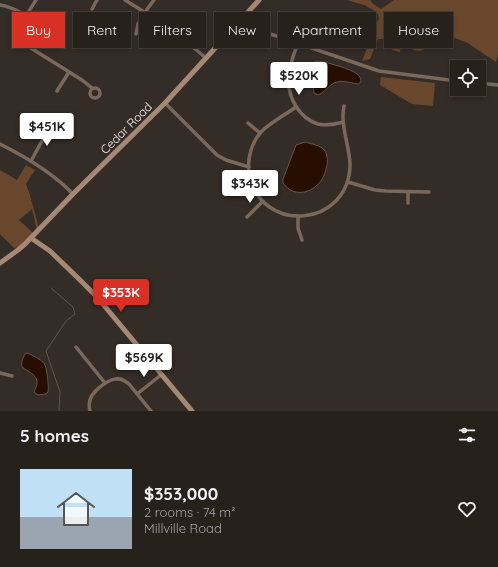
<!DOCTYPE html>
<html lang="en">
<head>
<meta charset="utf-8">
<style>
  :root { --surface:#27211c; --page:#332e29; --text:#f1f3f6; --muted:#a4a3a3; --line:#433e3b; --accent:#d93025 }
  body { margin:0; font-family:Quicksand,sans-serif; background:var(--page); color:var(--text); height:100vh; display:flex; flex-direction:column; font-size:15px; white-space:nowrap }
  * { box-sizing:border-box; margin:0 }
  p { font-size:13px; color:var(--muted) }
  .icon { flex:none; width:22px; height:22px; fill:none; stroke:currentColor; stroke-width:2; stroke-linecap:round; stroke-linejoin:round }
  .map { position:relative; height:411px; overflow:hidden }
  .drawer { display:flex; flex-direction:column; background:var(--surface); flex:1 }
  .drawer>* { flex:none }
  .hud { position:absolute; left:12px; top:12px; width:474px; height:36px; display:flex; gap:8px }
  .tools { position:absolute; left:450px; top:60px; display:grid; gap:8px }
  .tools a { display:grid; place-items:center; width:36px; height:36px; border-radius:0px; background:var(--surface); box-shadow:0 2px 6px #0003,0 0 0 1px var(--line); font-size:20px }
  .price { position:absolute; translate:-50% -34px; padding:0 9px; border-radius:4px; background:#fff; color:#222; font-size:13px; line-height:26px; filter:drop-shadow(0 1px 2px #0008) }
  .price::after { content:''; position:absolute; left:50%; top:24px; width:12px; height:9px; margin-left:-6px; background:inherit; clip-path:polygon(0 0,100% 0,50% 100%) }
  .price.on { background:var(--accent); color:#fff }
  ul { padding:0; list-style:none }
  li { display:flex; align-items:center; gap:12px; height:100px; padding:0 20px }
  li span { display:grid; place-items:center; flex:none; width:112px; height:80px; border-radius:0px; color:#555 }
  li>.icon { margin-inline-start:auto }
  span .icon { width:48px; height:48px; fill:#fffc; stroke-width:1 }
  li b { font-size:17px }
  h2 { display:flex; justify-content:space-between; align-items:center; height:48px; padding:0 20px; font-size:17px }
  .chip { padding:0 14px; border-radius:0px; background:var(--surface); box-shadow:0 2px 6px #0003,0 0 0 1px var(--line); font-size:14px; line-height:36px }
  .chip.on { background:var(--accent); color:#fff }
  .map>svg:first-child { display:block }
  .green { fill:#69472c }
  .water { fill:#280e00; stroke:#665348 }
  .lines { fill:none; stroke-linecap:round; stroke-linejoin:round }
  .stream { stroke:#665348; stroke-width:1 }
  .street { stroke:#7a685c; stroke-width:3.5 }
  .secondary { stroke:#a68974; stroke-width:5 }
  .labels { text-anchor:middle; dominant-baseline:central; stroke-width:4; stroke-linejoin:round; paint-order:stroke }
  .street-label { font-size:12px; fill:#f8f3ef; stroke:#342c26 }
</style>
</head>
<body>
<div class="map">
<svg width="498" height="411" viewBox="0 0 498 411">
  <rect width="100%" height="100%" fill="#342c26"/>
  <!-- green -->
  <path class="green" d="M347,0H370L373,4L381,9L394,0H498V55L496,62L466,42L451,37L420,51L413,50L409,41L401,44L400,52L392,50L386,39H378L370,59L362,61L379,18L377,12L364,5Z
    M381,77L435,83L433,106L412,104L380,85Z
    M26,165L35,170L26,184L29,192L39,228L37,230L32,209L19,220L33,233L18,247L14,248L0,234V170L17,180Z"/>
  <!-- water -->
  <path class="water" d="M318,61C326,62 352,69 357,74C360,76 361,79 361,82L358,84C349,83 339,78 331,85C326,89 323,93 318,95L314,93C313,85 311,70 314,62Z
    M305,142C311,144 321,145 325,151C328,156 328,163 326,169C323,185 306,198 290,190C287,188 285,185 283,183V179L296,145Z
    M27,353C32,355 40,359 44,363C47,367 49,387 48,392L46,394L38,395L34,392C35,389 37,386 37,383C38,375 27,371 22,367C21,362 23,358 25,354Z"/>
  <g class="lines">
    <!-- stream -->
    <path class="stream" d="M51,288L73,307L75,314L66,321L46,351L60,392L59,411"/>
    <!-- street -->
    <path class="street" d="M36,0C32,7 20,23 20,31C19,37 23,41 26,45L82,80L92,88
      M125,0L170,28L206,58
      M0,5C10,6 18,11 27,16
      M92,9L97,0
      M239,22L250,27L379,71L457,81
      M136,34L138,24L148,8L154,0
      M298,43C294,54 289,65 289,77C287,97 299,118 318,124C327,126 335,124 343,122
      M479,83L498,85
      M90 93a5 5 0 1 1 10 0a5 5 0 1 1-10 0Z
      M57,91L69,72
      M165,103L217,155L226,160L249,167
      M296,107C285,115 271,122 261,132C252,142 247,158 249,172C259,236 351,228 350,163C349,144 340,125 344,106
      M248,123L260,133
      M0,144C26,157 53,173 73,194
      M31,161C38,149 44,133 56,126
      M348,182L375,190L385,191L429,192
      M408,203V192
      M247,217L263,201
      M298,217V228L302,240
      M76,347L105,383
      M0,373L12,376
      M137,394L161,375
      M90,411C87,400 92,393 100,387C110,379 119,375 129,384L151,411"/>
    <!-- secondary -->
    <path class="secondary" d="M31,238L50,251L79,279L97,297L192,411
      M0,263L18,250L25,244L73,194L165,103L259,0"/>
  </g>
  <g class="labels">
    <!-- street labels -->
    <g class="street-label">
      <text transform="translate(126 128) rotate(-45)">Cedar Road</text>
    </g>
  </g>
</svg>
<div class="tools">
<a><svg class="icon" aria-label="locate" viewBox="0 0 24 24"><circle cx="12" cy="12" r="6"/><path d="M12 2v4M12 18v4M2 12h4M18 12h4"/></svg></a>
</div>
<b class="price" style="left:299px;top:96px">$520K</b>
<b class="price" style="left:47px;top:147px">$451K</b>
<b class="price" style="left:250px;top:204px">$343K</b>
<b class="price on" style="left:121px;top:313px">$353K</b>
<b class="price" style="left:144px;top:378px">$569K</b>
<div class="hud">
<a class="chip on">Buy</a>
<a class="chip">Rent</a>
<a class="chip">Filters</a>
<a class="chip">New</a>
<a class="chip">Apartment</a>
<a class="chip">House</a>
</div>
</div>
<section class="drawer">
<h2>5 homes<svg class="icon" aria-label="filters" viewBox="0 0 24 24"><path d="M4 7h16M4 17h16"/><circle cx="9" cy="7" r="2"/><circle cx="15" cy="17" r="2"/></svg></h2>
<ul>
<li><span style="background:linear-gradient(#bfe0f5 60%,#9aa5b1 0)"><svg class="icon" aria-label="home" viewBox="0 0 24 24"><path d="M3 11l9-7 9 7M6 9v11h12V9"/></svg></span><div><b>$353,000</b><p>2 rooms · 74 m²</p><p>Millville Road</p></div><svg class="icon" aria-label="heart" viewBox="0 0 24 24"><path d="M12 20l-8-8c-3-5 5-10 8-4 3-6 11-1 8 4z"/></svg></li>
</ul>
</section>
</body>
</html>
